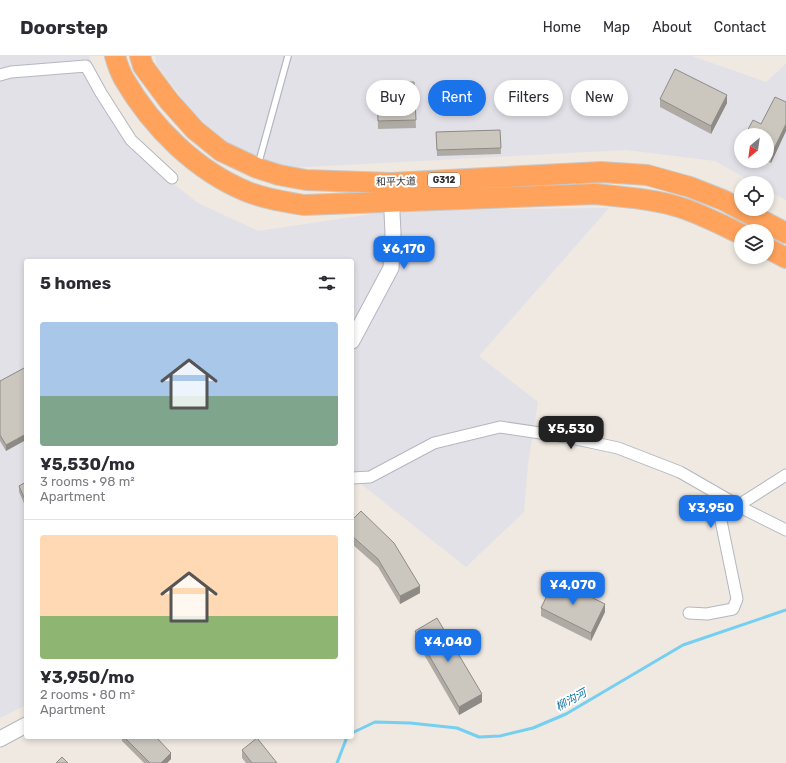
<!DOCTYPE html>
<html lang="en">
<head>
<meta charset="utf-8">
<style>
  :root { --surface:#fff; --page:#f2f2f3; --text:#2b2b33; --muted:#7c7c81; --line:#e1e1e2; --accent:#1a73e8 }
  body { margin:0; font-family:Rubik,"Noto Sans SC",sans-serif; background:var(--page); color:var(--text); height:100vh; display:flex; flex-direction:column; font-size:15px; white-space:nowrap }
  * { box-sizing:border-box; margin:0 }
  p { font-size:13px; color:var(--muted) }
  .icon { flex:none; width:22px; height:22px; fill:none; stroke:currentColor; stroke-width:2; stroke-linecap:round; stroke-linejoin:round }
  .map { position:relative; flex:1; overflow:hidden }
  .side { position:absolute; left:24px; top:203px; width:330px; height:480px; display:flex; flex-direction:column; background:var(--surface); border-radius:4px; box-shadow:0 2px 6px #0003 }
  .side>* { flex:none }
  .guide { position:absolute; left:366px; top:24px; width:360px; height:36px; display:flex; gap:8px }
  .needle { width:26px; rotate:209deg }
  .tools { position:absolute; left:734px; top:72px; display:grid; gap:8px }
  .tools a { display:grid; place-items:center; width:40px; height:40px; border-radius:50%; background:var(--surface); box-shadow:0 2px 6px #0003; font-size:20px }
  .price { position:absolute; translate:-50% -34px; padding:0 9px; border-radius:8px; background:var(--accent); color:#fff; font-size:13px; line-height:26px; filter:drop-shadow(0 1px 2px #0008) }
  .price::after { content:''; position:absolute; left:50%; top:24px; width:12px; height:9px; margin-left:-6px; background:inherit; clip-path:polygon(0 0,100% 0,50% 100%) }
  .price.selected { background:#222; color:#fff }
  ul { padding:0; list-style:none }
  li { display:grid; align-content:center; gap:8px; height:212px; padding:0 16px }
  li+li { border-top:1px solid var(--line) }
  li span { display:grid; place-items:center; height:124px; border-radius:4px; color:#555 }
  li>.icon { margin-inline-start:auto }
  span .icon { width:72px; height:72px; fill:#fffc; stroke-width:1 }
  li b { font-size:17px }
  h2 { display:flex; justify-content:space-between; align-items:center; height:48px; padding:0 16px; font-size:17px }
  .tag { padding:0 14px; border-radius:18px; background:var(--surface); box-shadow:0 2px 6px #0003; font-size:14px; line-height:36px }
  .tag.selected { background:var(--accent); color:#fff }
  header { display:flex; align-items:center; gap:24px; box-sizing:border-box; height:56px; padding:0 20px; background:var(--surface); border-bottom:1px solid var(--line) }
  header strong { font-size:19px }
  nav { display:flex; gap:22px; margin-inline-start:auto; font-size:14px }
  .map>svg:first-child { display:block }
  .industrial { fill:#e3e1e8; fill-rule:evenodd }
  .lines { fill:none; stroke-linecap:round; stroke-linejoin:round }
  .stream { stroke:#75cff0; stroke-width:3 }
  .lane-casing { stroke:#b4b7c1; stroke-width:8 }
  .street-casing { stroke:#b4b7c1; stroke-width:13 }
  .secondary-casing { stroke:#b4b7c1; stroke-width:17 }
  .highway-casing { stroke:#c9c9c9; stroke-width:22 }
  .lane { stroke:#fff; stroke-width:5.5 }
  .street { stroke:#fff; stroke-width:11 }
  .secondary { stroke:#fff; stroke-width:15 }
  .highway { stroke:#ffa35c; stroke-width:20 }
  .wall { fill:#afaba4 }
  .shaded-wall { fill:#8e8b86 }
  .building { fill:#cbc7bf; stroke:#8e8b86 }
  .labels { text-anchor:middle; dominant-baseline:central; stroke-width:4; stroke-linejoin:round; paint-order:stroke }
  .shield { fill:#fff; stroke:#6d6d6d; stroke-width:1 }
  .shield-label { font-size:9px; font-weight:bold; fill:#2e2e2e }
  .street-label { font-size:10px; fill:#2e2e2e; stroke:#fff }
  .water-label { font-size:11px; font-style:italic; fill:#0d6fa3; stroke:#fff }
</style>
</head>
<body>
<header>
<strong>Doorstep</strong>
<nav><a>Home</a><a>Map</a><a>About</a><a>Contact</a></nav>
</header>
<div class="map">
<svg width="786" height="707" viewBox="0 0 786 707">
  <rect width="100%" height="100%" fill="#efe9e1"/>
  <!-- industrial -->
  <path class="industrial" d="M0,0H89L104,37L137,99L198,147L258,175L398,154L609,152L479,300L538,346L528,408L524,456L466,511L352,421V205H26V649L0,662Z
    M155,0H692L766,26L786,8V144L767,134V127H754L715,105L626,94L288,112L233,91L193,57L157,9ZM741,79H767V105H741Z"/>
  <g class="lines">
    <!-- stream -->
    <path class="stream" d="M352,677L375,666L410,667L457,672L479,681L500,680L533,672L566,658L683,589L786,554
      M337,707L347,681"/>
    <!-- lane casing -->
    <g class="lane-casing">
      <path id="lane" d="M258,109L288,0"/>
    </g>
    <!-- street casing -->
    <g class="street-casing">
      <path id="street" d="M0,19L11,16L86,10L101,37L131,84L172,122
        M352,422L370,421L434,387L500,371L567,381L618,392L680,416L746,454L786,474
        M689,557L707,558L733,553L737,543L719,455L739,449L786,419"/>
    </g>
    <!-- secondary casing -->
    <g class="secondary-casing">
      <path id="secondary" d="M352,285L391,212L393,177L391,136
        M0,683L26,669"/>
    </g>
    <!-- highway casing -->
    <g class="highway-casing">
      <path id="highway" d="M115,0C117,7 120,16 124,23C152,71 196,115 248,136C266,143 285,146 304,149L595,138C624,141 655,143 682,152C703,159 722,169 741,178
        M140,0L143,10L169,45L195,74L221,95L257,112L279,119L306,124L391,127L601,116L647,119L690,131L723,144L786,177
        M767,192L786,202"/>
    </g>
    <!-- lane -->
    <use href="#lane" class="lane"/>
    <!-- street -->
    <use href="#street" class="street"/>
    <!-- secondary -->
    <use href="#secondary" class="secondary"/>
    <!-- highway -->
    <use href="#highway" class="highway"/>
  </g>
  <!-- wall -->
  <path class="wall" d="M414,26L416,72L378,73L377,35Z
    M660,43L727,47L711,78L660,51Z
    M786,46V75L771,107L766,105H767V79L761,68Z
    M500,74L501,98L437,100L436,76Z
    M741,88V102L738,101V93Z
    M747,105H757L755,109Z
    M26,311L6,395L0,385V325Z
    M26,426V452L19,436V430Z
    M352,464L420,537L400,548L378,511L352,488Z
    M541,552L605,556L591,585L541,560Z
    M415,575L482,646L459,659L415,583Z
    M122,681H156L171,703L167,707H144L122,685Z
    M242,694L277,707H246L242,702Z"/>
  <!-- shaded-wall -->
  <path class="shaded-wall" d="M727,39V47L711,78V70Z
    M786,68V75L771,107V99Z
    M26,378V384L6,395V389Z
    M420,530V537L400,548V540Z
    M605,548V556L591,585V577Z
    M482,638V646L459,659V651Z
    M171,697V703L167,707H161Z"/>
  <!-- building -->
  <path class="building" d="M675,13L727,39L711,70L660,43Z
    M414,26L416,64L378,65L377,27Z
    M775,41L786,46V68L771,99L767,98V79H745L753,64L761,68Z
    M500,74L501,92L437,94L436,76Z
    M741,88V94L738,93Z
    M26,311V378L6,389L0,379V325Z
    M26,426V446L19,430Z
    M361,455L394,487L420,530L400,540L378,503L352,480V464Z
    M555,523L605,548L591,577L541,552Z
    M437,562L482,638L459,651L415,575Z
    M124,681H156L171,697L161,707H150Z
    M257,682L277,707H252L242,694Z
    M62,701L68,707H56Z"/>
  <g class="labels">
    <!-- shield labels -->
    <rect class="shield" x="428" y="117" width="32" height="14" rx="3"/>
    <g class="shield-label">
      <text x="444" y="124">G312</text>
    </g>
    <!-- street labels -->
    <g class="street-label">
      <text transform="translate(396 126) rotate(-1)">和平大道</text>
    </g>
    <!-- water labels -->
    <g class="water-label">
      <text transform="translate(571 644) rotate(-29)">柳沟河</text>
    </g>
  </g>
</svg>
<div class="tools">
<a><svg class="needle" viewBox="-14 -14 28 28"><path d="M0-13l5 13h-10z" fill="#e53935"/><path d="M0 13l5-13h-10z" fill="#7c7c81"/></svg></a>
<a><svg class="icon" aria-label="locate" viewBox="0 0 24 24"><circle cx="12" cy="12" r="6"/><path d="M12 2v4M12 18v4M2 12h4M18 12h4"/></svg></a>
<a><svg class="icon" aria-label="layers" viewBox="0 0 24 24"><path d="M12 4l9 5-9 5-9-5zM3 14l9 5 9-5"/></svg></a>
</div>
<b class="price" style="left:404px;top:214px">¥6,170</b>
<b class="price selected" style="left:571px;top:394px">¥5,530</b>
<b class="price" style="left:711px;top:473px">¥3,950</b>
<b class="price" style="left:573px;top:550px">¥4,070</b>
<b class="price" style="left:448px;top:607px">¥4,040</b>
<div class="guide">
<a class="tag">Buy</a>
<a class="tag selected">Rent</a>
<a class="tag">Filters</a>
<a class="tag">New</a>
</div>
<section class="side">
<h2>5 homes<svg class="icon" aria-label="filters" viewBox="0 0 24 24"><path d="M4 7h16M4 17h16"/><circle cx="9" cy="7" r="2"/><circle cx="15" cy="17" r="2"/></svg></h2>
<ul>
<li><span style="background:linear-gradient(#a9c7e8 60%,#7fa58c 0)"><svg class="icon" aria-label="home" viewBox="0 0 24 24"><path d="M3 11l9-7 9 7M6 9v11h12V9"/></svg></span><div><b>¥5,530/mo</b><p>3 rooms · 98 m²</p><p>Apartment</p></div></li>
<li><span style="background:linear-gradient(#ffd9b3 65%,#8fb573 0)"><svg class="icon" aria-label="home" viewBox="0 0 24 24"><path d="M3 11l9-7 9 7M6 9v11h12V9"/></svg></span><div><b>¥3,950/mo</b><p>2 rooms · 80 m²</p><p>Apartment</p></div></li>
</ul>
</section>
</div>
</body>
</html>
